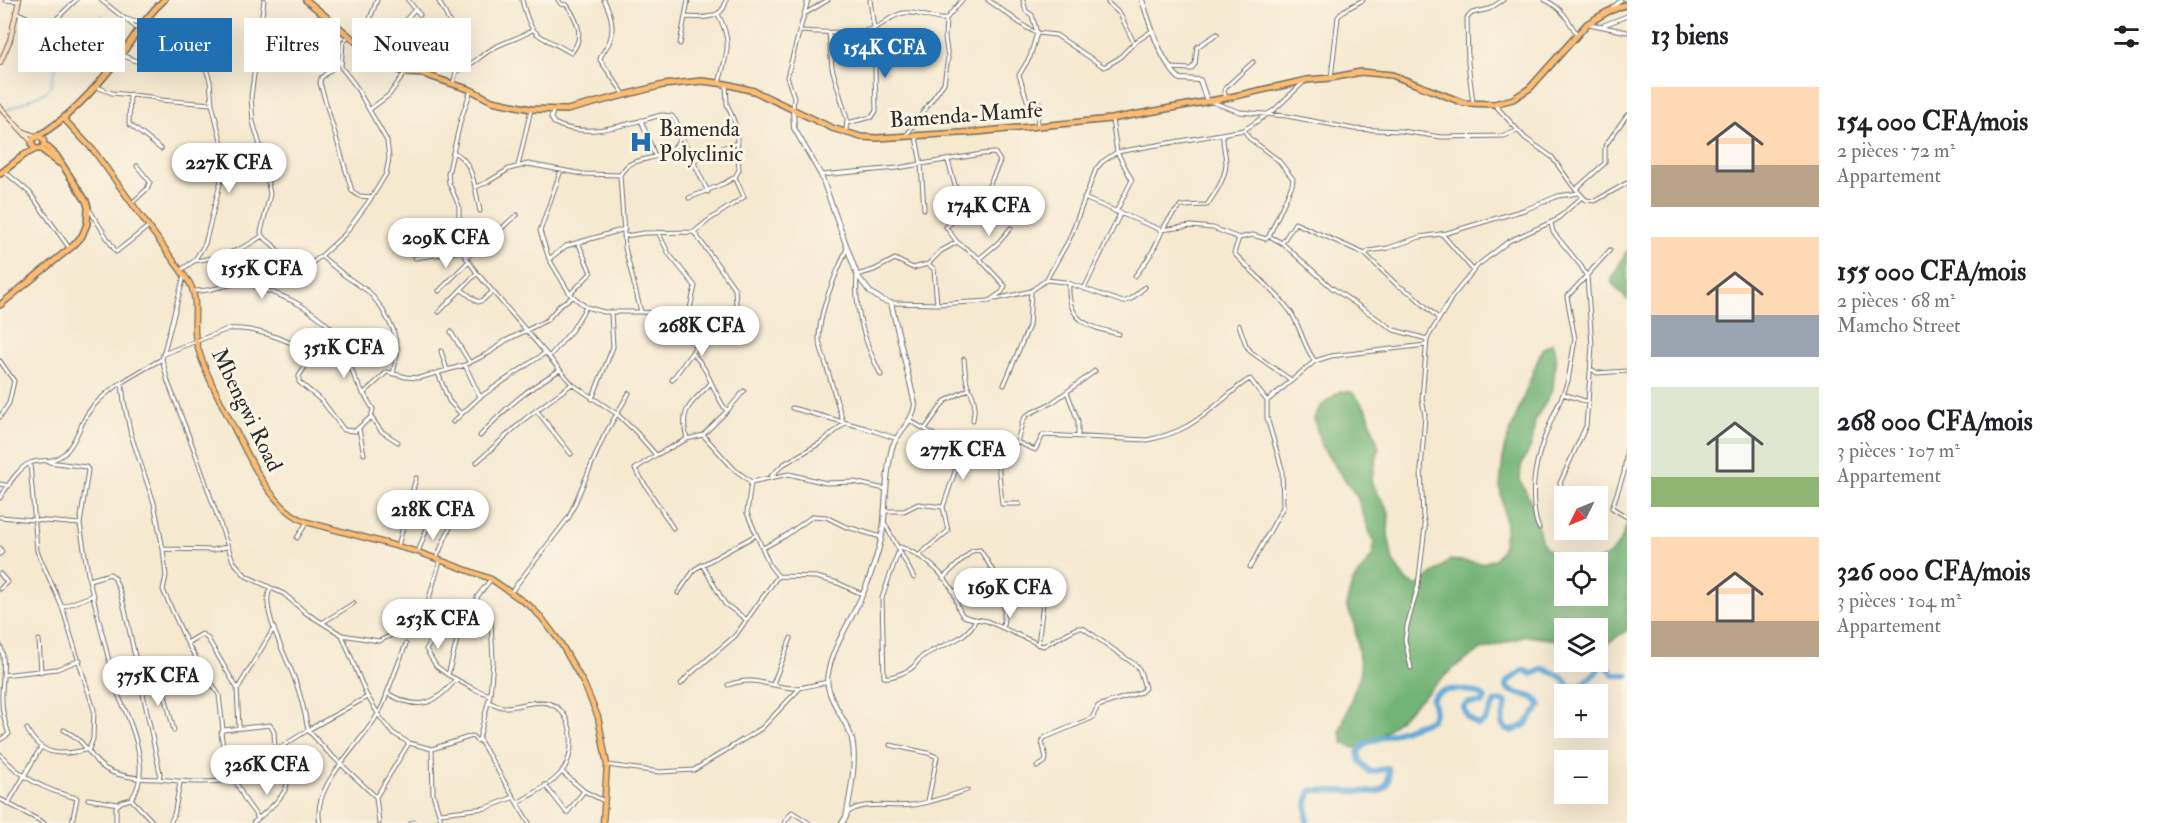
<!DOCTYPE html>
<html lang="fr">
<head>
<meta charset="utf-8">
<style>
  :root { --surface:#fff; --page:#f6f6f6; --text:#202124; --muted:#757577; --accent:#1f6fb2 }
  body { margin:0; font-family:"IM FELL Double Pica",serif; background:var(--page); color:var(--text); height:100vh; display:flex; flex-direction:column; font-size:22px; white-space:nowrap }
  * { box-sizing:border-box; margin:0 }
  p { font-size:20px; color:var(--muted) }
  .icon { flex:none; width:33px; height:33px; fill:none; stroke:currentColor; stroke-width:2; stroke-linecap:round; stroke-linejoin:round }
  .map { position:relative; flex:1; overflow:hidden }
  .drawer { display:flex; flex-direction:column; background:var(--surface); width:540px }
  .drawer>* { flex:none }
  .top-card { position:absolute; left:18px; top:18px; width:570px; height:54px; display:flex; gap:12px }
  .needle { width:39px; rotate:227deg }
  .controls { position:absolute; left:1554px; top:486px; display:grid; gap:12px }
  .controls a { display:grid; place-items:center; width:54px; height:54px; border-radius:0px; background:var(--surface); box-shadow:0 6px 24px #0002; font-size:30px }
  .price { position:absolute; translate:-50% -51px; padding:0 14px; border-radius:21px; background:#fff; color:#222; font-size:20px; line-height:39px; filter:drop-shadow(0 2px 3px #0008) }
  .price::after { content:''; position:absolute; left:50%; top:36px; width:18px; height:14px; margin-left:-9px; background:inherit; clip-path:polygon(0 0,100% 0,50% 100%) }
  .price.active { background:var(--accent); color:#fff }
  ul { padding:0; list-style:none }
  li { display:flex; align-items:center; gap:18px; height:150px; padding:0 24px }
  li span { display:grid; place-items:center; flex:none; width:168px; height:120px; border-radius:0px; color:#555 }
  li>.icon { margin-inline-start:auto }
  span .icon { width:72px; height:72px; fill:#fffc; stroke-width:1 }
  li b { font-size:26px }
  h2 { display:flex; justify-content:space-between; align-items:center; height:72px; padding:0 24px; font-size:26px }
  .chip { padding:0 21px; border-radius:0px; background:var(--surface); box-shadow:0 6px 24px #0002; font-size:21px; line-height:54px }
  .chip.active { background:var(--accent); color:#fff }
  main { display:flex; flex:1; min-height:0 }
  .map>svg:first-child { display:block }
  .forest { fill:#73b376; stroke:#4f6f50; stroke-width:1.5; fill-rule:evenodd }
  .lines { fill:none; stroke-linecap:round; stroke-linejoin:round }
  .stream { stroke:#61a9d8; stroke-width:1.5 }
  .river { stroke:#61a9d8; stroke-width:6 }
  .minor-casing { stroke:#726e65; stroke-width:5 }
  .tertiary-casing { stroke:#726e65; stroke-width:6 }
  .secondary-casing { stroke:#726e65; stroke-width:6 }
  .primary-casing { stroke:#726e65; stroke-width:7 }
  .trunk-casing { stroke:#726e65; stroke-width:8 }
  .minor { stroke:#fff; stroke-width:3 }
  .tertiary { stroke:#fff; stroke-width:4 }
  .secondary { stroke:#fee4c6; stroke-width:4 }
  .primary { stroke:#fdbc70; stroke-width:4.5 }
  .trunk { stroke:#fdbc70; stroke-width:5 }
  .labels { text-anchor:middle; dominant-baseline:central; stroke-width:6; stroke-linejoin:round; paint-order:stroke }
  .street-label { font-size:22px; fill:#2b2b2b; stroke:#fcf5e5 }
  .poi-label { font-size:22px; fill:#2b2b2b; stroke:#fcf5e5; text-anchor:start }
</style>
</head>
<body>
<main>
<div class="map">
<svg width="1627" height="823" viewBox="0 0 1627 823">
  <rect width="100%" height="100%" fill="#fcf5e5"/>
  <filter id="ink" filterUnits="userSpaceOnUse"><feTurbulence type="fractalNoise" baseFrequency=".0167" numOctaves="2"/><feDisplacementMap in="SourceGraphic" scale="12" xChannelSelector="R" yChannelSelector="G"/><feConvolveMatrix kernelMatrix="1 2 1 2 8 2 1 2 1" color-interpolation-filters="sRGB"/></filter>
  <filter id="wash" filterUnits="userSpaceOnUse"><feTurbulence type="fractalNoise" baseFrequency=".008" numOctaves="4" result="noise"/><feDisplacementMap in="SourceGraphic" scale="24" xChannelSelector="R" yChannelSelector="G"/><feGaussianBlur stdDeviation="1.35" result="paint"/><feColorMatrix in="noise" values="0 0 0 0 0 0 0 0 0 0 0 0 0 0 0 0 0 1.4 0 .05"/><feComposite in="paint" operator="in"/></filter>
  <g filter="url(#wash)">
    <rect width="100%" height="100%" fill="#f5e9d0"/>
    <!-- forest -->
    <path class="forest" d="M1627,251V300L1612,283V277Z
      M1552,343L1556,353L1553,389L1535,420L1532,444L1521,466L1520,480L1533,506L1541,540L1547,549L1568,561H1594L1606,557L1615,549L1622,538L1627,524V630L1602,647H1598V628H1564V641L1526,636L1479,651L1450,671L1387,731L1366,745L1354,748L1343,743L1340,731L1361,672L1354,622L1346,606L1352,583L1373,555L1374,544L1357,497L1321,446L1314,418L1320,407L1340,391L1352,392L1367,410L1379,448L1371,482L1389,512L1388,535L1393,561L1406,581L1418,586L1450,560L1483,563L1495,559L1502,549L1506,526L1500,487L1504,448L1542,349ZM1564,562H1598V596H1564Z"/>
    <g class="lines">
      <!-- stream -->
      <path class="stream" d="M0,113L46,92L51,86L54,71L71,39L88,29L103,15"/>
      <!-- river -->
      <path class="river" d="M1307,823V802L1311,790L1376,792C1388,789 1390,779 1388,768L1370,772L1360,761L1358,752L1364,745L1369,742L1431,720L1435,712L1432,699C1440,685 1474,688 1485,698L1483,703H1468L1463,707L1468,718L1478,725L1485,721L1495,702L1504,701L1506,703L1502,724L1506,729L1512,731L1525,725L1540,706C1536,692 1516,698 1506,687L1507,682L1524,670L1532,674L1544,669L1561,676L1569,686C1585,689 1592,674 1603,665H1606L1614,675H1627"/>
    </g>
  </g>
  <g filter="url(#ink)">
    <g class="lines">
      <!-- minor casing -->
      <g class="minor-casing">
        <path id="minor" d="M5,0L19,1
          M101,0L138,29
          M408,0L420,15
          M438,0C455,29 463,51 453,84
          M522,0C532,42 539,33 571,53C585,37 578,21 567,5L561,4L558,0
          M604,0C611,13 615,29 609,43C606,49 601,53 600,60L624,94
          M988,0L1027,28L1037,33L1056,35L1104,67L1118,59L1134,43L1152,31
          M1023,0L1026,11L1032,15L1037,33L1030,57L1019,75L1027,100L1040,103L1037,125
          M1545,0C1562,8 1568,19 1577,35
          M1108,3L1120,14L1134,43
          M1611,9L1621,0
          M16,12L48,27L76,0
          M806,13L828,0
          M718,14C733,44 727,52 719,83
          M685,17C700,18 724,20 726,0
          M127,19L142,24
          M1589,24L1627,32
          M1604,25L1627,16
          M799,31C816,32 860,34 875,28C886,23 891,15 904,13C920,11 933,21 946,19
          M829,33L832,68L847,119L846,131
          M680,44L688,0
          M360,45L377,0
          M122,55L148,66
          M376,55L415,9
          M341,61L321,78L320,83L352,191L359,196L372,197
          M1172,68L1191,69L1195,64L1197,47L1217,34
          M458,71C471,66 480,56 492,49C505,41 519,39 532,30
          M1331,78L1338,17L1343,11L1363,0
          M97,87L112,93L151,97L160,100L212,104
          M471,90L461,119L448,174L449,183L459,206V235L461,245L465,256L477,273L572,384L617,414L636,432L656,455L687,439L703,435L734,469L751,482L789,474L826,483L854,482L885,489
          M130,94L129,124L161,149
          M1226,98L1224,91L1226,87L1253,62
          M1212,102L1240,112L1287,116L1354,129L1401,131L1441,137L1504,136L1517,131
          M1473,103L1468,63L1467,18L1472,13L1489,9L1503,0
          M1494,104L1525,138L1552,157L1572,185L1586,200L1595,201L1627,183
          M793,108L794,97L787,77L808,0
          M369,110L389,95L405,73
          M553,111L551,118L554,123C587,140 629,123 662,115L672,116C677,122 682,130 680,138C674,159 645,156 630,164C625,167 623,170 620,175L625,248L641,312
          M641,120L655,156
          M847,123L872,117L876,111L874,29L870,0
          M681,136L708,192
          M906,136L944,83L948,58L945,38L946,19L962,0
          M916,137L921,164L924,209
          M453,152C467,158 472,172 475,187L486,183L509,169L528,164L583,174L620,175
          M226,160L262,152L253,122L251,97L264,0
          M693,160C709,156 721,146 738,143
          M948,161L959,199L968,211
          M518,166L531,109
          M561,170L540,231L549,259L570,294
          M4,171L30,193L70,249
          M821,175L897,168L982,154L995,153L1000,161L983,199L946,227L957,242L979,258L1005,286L1002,292L989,301
          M475,187L480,211
          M1576,189L1605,163V146L1627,115
          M689,198L725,183L735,177L739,170L736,126L727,104L726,84
          M1084,198L1161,230L1191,226L1213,228L1239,238L1253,235L1266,239L1269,236L1292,185L1293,179L1278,160L1249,138L1244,130
          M132,203L147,189L150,182L137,166
          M89,209L116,252L149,226
          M1116,212L1132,180L1117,152L1244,130L1274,110L1305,81
          M1551,223L1553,232L1581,266L1587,277L1592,345L1588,402L1563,394L1568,381L1575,339L1567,297L1610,250
          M658,232L669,254L695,286L688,318
          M1442,234L1473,270
          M262,236L272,244L295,270H303L321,256L344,275L369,292L381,307L393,329L398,350L393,374
          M625,236L644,233L694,232L709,220L744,197L735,177
          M1269,236L1282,243L1331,287L1394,330L1427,339
          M1239,238L1234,253C1252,273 1274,289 1290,311C1301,327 1303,346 1315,361L1267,401V418L1282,469L1283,507L1250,567
          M578,242L591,273L570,294L586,307L604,312H641L665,314L698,319L731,329L737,319L735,289L694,232
          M1282,243L1295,223L1365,254L1396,284L1412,294L1438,318
          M1365,254L1369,251L1388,248L1420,237L1447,233L1527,209L1558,196L1579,193
          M321,256L345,234L372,197L386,174L389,158L387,141L355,85L341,67L343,43L348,36
          M465,256C487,251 499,227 517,215
          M415,258L463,251
          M980,258L998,243L1011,228
          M549,259L566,246L625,229
          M194,261C219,258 241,251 262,236L261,232L270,194L262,152
          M928,264L941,251L957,242
          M181,270L194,261L205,244L226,160L212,104L210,81L194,33
          M184,276L162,359L168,382L196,455L233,561L246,576L284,594L306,613L342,635L366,694L382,720L393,733L409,743L432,749L472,736L477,741L479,739L529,823
          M1135,276C1141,268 1148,260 1152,252C1164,230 1162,224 1181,206L1207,205C1215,193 1225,180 1226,164C1226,154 1222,145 1223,134
          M1046,280L1065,282L1123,302L1131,299L1145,287
          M1069,284C1067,321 1086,326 1119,334
          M1084,289L1120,214
          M462,290L478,302L483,300L492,292
          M194,291C210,292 224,285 240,283C248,282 255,286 262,289C290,298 310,308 331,328
          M439,291L469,261
          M996,299L1031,291L1046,280L1069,240L1096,169L1102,162L1117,152L1112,120
          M892,303L937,304L990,301
          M439,312L477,273
          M1239,325L1246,345L1251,352L1291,380
          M331,328L344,347L355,379L373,409L371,417L355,431L344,430L323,402L299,382V376Z
          M451,332L470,363
          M441,351L447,370
          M692,353C710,370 712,392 727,411
          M163,354L228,329C259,327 287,341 314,353
          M549,357L572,330L586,307
          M964,359C965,368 965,381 969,388C976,402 975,404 973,420
          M0,361L14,381L9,403L0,417
          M1315,361L1331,356L1426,345
          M465,365L480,397
          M1593,370L1597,373L1627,371
          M438,373L449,401L461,414
          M881,375C865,344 854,311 857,275L874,270L895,259L913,268L928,264L934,269L937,304
          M672,380L693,351L703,321
          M122,383L124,402L131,435L154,503L163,549L166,576L163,590L187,643L219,695L223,730
          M1004,385L1029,326L1031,291
          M1067,392L1078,421V437
          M363,394L387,372L406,377L419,378L465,365L489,353L505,341L547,320L561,304L573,297
          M592,399L613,347L611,313
          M792,408L865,428L895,438
          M537,411L571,454
          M371,417L381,431L398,442
          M909,420C939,437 985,472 1017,442L1023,420L1027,415L1053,402L1095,371
          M453,422L480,397L545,353
          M843,422L819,341C819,308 835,278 847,248
          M359,429L364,454
          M925,429L945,401L969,389
          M703,435L727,411L744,391
          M480,436C506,407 526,390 560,370
          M687,439C679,408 691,404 711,383
          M1017,442L1035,450L1043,435L1147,440C1183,433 1197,421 1224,399C1233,392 1241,383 1250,379L1267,401
          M1627,449L1624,473L1612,508L1627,517
          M997,452L1002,504H1019
          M656,455L635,469L673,528
          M49,462L86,467L88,470L80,524L89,580L113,677C115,692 122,702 128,717C137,740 149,777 131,799L121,802L116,807V823
          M477,462L526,418L572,384
          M771,476L784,464L822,442L845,423
          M751,482L747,513L770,566L778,576L816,577L838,583L862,594
          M0,484L9,486
          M1572,492L1564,493L1560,483L1586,426L1588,402
          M0,498C7,487 18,468 30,463C43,458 50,465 65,453C76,442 80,425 88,413C103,390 139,372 162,359
          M884,511H904L918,504L943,507
          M0,517L80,524
          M884,522L914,578
          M1539,528C1535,521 1535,513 1534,505C1530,464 1547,430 1563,394
          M297,538L307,522
          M398,546L416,478
          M0,548L2,552L0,554
          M763,548L785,536L813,516L826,517L844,526L881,537
          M163,549L214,550L226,547
          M418,552L429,523
          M918,556L948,531L943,507L963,448
          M436,559L456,514
          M702,564L725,604L747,620
          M0,574L7,582L0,589
          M943,578L972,551L980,550C998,577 1008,594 1003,627
          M511,592L569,517L604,436L629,393
          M953,592L994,572
          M678,593L695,569L756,535
          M427,605L440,561
          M62,607L94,595
          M976,619C967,641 941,644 923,656C919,659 917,662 914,666C908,672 892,678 884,677L882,598L900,547C920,553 943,572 953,591C957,598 957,612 964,616C971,620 980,619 987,621L1043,646L1077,628H1083L1137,666L1140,671L1145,688L1141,692L1098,706L1092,718L1044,738L1042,742L1046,758L1045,762L1037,767
          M322,623L354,603
          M444,626L426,649L436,666L448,675
          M342,635L379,641L394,634
          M39,640L41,672
          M457,640L448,675L474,689L490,695
          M187,643L202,634L208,639L237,688L239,727
          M0,645C7,660 1,685 2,701C2,713 5,723 9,734L0,740
          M1038,645L1046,577
          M1411,668L1405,640L1407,626L1418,586L1425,527L1423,516L1421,470L1425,415L1422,399L1427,339L1452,297L1478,265L1509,241L1556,220L1582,197
          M3,675L57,669L80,660
          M113,677L137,670
          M142,684L160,678L164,679L166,686L165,695L174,731
          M681,684L689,675L735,636L778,576
          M773,684L791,638
          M728,685C756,675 767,687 794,688C805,688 816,684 827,682
          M238,688L274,628
          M387,693L406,644
          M367,697L308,730L328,752L376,797L409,743
          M489,702C493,704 498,706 502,707C517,708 535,699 548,703C576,711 577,756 560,774C550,786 531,794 518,803
          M27,729C41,757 62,756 89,749L93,739L94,710L62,607L37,551L30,463
          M64,730C82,739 85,748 97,762C110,777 141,779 159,779L160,773L125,610L120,592L114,577L110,574L89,580
          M479,739L490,695L493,661L491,621L487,609L477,602V597L491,579
          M890,745L928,753L937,757L928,801
          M432,749L433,794L442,823
          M224,753L221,733L223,730L270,725L274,732L275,751L262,750L224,753L226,766
          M0,754C20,778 47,791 77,798L72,823
          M607,765L660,772L694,770L762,728L800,688
          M562,772L584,791L604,801
          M159,779L178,781L180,783L174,815L170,823
          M235,780L245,800L258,818
          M178,781C211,784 247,781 278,766L275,751L308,730C305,713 301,696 295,680C288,660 258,606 271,588
          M545,785L567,813L584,791
          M376,797L379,823
          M0,799L44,823
          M88,799L118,804
          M131,799L154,823
          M8,804L41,747
          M440,813L486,808L514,797
          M847,813C864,800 891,808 912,805C930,803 949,796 967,790
          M253,823C262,815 287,796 287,783C287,777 281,771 278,766
          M320,823C309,779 378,734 387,693C417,711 435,706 456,679
          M411,823L414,822
          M784,823L792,812L809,823"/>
      </g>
      <!-- tertiary casing -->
      <g class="tertiary-casing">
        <path id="tertiary" d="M1142,0C1150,24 1161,63 1180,79L1200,80L1207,101
          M793,110L794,128L821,175L857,275L870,292L882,300L891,303L915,404C914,421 897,432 892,448C886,472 886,496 884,520C883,538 877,556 871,573C861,607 834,640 828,673C823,694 844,716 851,736C858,757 850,796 846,817L842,823"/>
      </g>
      <!-- secondary casing -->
      <g class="secondary-casing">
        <path id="secondary" d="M0,63L10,40L19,0
          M0,107L32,142
          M23,131L37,137"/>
      </g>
      <!-- primary casing -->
      <g class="primary-casing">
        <path id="primary" d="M64,119L94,151L189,282C200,301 192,321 196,341C204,372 221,402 235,430C248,454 259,481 278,501C287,511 295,518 307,522L418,552L491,579L530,606L541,617L560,642L584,684L598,717L607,765L603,823"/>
      </g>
      <!-- trunk casing -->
      <g class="trunk-casing">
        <path id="trunk" d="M306,0L360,45L394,68L405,73L423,74L471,90L492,101L531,109L567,110L663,85L702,81L726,84L754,91L832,128L861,137L877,138L977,132L1111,119L1226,98L1307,80L1331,78L1361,72L1392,75L1464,103L1494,104L1513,99L1530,88L1587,24L1607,12L1627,4
          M38,136C71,117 98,86 121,55C135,36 146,16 164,0
          M32 143a6 6 0 1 1 12 0a6 6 0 1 1-12 0Z
          M41,149L59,163
          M0,174L24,155L36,149
          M0,305L74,245L82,236L87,224L88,207L86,201L56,155L45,145"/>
      </g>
      <!-- minor -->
      <use href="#minor" class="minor"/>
      <!-- tertiary -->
      <use href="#tertiary" class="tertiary"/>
      <!-- secondary -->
      <use href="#secondary" class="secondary"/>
      <!-- primary -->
      <use href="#primary" class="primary"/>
      <!-- trunk -->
      <use href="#trunk" class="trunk"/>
    </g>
  </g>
  <!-- icons -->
  <defs>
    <g id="hospital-bare" transform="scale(1.8)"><path d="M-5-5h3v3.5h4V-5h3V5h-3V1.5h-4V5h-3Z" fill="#1f6fb2" stroke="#fcf5e5" stroke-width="2.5" paint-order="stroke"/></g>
  </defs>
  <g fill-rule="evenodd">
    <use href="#hospital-bare" x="641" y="142"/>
  </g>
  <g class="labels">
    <!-- street labels -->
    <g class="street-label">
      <text transform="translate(966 115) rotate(-4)">Bamenda-Mamfe</text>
      <text transform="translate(247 410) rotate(64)">Mbengwi Road</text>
    </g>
    <!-- poi labels -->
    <g class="poi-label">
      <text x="659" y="129">Bamenda<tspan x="659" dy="25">Polyclinic</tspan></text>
    </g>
  </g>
</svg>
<div class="controls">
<a><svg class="needle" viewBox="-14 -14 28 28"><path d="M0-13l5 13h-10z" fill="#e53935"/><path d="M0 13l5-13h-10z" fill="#757577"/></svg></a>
<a><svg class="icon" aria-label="locate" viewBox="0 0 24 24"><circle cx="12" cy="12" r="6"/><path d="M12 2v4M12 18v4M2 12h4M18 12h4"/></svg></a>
<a><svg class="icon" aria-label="layers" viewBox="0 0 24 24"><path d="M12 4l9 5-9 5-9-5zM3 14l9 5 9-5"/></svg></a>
<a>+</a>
<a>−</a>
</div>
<b class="price active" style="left:885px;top:79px">154K CFA</b>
<b class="price" style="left:229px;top:194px">227K CFA</b>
<b class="price" style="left:989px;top:237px">174K CFA</b>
<b class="price" style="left:446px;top:269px">209K CFA</b>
<b class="price" style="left:262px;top:300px">155K CFA</b>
<b class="price" style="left:702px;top:357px">268K CFA</b>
<b class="price" style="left:344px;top:379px">351K CFA</b>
<b class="price" style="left:963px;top:481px">277K CFA</b>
<b class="price" style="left:433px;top:541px">218K CFA</b>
<b class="price" style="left:1010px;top:619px">169K CFA</b>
<b class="price" style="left:438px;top:650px">253K CFA</b>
<b class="price" style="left:158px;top:707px">375K CFA</b>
<b class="price" style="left:267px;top:796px">326K CFA</b>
<div class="top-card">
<a class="chip">Acheter</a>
<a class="chip active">Louer</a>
<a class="chip">Filtres</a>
<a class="chip">Nouveau</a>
</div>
</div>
<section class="drawer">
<h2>13 biens<svg class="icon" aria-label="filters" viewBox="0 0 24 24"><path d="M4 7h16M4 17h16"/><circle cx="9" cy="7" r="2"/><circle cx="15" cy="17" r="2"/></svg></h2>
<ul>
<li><span style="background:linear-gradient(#ffd9b3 65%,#b9a48a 0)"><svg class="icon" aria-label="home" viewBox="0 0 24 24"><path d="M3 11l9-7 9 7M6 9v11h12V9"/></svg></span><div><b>154 000 CFA/mois</b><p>2 pièces · 72 m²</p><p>Appartement</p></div></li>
<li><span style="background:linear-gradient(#ffd9b3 65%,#9aa5b1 0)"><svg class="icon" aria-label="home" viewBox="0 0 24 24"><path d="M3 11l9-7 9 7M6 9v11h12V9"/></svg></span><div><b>155 000 CFA/mois</b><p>2 pièces · 68 m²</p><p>Mamcho Street</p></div></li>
<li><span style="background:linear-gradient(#dfe7d0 75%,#8fb573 0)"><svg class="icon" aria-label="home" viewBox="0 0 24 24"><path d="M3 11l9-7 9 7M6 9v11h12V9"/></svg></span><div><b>268 000 CFA/mois</b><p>3 pièces · 107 m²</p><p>Appartement</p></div></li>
<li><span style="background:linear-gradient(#ffd9b3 70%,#b9a48a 0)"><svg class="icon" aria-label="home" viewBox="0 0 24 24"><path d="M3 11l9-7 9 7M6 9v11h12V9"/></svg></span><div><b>326 000 CFA/mois</b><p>3 pièces · 104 m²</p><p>Appartement</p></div></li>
</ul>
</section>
</main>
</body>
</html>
